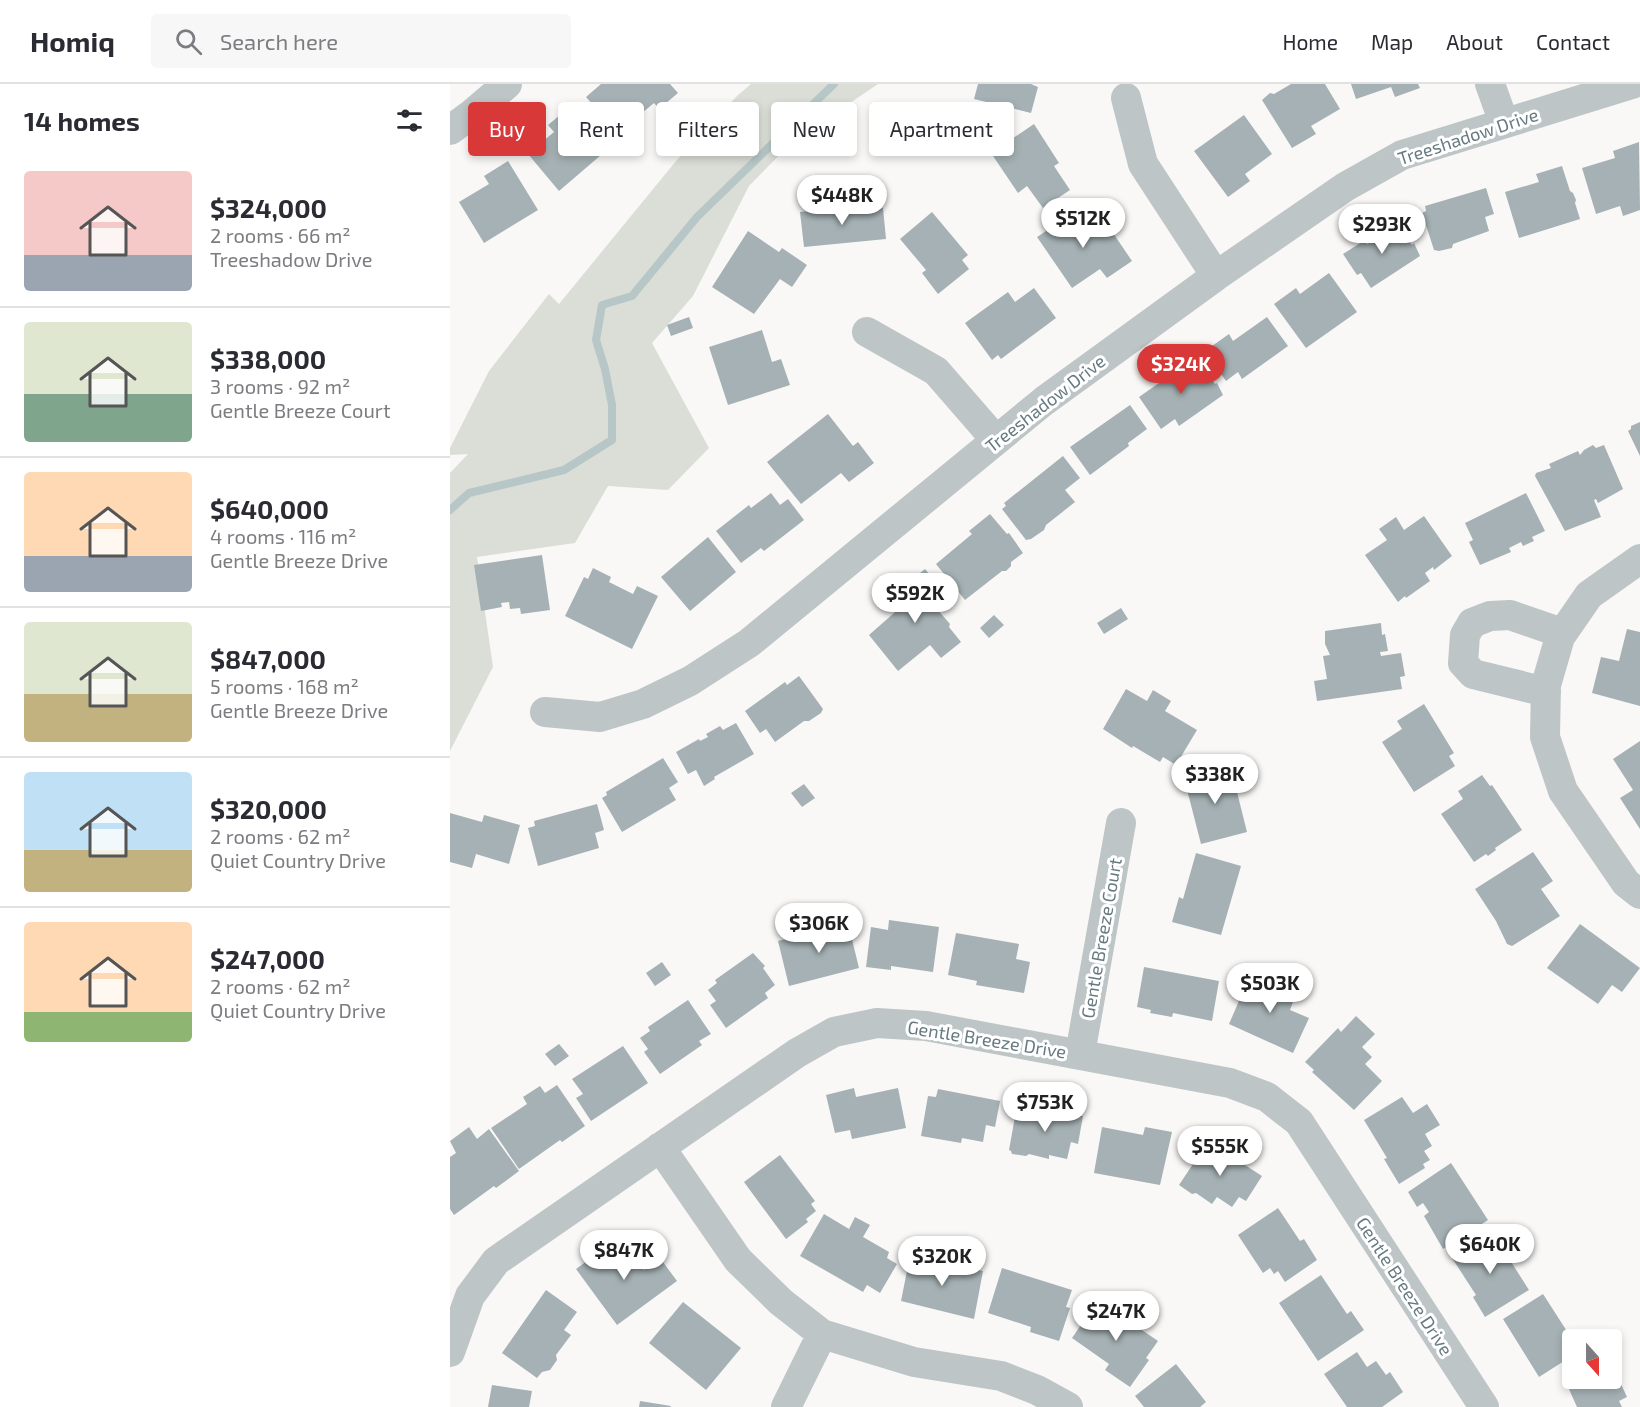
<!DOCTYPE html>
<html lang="en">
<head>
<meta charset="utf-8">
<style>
  :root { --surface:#fff; --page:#f7f7f7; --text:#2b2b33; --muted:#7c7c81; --line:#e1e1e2; --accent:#d83938 }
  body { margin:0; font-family:"Exo 2",sans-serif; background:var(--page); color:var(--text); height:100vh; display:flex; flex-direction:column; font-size:22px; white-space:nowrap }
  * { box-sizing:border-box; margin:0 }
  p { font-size:20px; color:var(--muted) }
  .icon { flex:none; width:33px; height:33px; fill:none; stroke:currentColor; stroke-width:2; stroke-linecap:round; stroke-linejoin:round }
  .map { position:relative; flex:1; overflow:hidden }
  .drawer { display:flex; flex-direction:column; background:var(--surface); width:450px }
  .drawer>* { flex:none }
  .top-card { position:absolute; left:18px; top:18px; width:570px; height:54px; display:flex; gap:12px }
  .needle { width:39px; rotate:159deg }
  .tools { position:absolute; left:1112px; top:1245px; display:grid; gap:12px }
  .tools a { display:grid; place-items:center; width:60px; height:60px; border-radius:6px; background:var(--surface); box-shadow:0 3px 9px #0003; font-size:30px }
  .price { position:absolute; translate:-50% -51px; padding:0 14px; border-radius:21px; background:#fff; color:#222; font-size:20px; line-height:39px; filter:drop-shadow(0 2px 3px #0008) }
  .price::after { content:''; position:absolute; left:50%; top:36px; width:18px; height:14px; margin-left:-9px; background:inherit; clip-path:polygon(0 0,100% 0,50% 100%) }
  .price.active { background:var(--accent); color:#fff }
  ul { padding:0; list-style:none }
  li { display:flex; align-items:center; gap:18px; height:150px; padding:0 24px }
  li+li { border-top:2px solid var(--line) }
  li span { display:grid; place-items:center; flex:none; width:168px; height:120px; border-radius:6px; color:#555 }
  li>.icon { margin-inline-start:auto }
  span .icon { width:72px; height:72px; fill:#fffc; stroke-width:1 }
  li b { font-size:26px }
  h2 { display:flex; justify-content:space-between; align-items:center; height:72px; padding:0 24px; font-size:26px }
  .pill { padding:0 21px; border-radius:6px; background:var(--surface); box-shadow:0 3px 9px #0003; font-size:21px; line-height:54px }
  .pill.active { background:var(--accent); color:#fff }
  header { display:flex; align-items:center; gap:36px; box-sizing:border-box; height:84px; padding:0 30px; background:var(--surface); border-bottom:2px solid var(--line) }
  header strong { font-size:28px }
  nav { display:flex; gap:33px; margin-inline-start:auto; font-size:21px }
  .search { width:420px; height:54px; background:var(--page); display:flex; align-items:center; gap:15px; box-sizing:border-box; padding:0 21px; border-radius:6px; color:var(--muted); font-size:22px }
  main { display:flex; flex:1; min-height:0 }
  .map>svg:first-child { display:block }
  .green { fill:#daded6 }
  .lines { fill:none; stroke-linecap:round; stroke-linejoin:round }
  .stream { stroke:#b7c6c7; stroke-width:8 }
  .building { fill:#a5b1b4 }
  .street { stroke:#bec5c6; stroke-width:30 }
  .labels { text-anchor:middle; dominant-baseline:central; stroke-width:6; stroke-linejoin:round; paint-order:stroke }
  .street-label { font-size:18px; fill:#667a80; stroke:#fff }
</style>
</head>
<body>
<header>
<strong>Homiq</strong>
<div class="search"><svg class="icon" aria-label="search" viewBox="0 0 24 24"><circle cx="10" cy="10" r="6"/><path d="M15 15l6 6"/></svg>Search here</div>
<nav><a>Home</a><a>Map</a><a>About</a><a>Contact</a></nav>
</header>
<main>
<section class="drawer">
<h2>14 homes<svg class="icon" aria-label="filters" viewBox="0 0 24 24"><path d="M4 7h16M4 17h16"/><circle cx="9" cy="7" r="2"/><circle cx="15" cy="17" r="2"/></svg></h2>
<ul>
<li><span style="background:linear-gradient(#f6c9c9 70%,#9aa5b1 0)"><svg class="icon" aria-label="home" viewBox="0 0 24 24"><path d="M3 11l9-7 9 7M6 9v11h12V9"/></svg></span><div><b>$324,000</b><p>2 rooms · 66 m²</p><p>Treeshadow Drive</p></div></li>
<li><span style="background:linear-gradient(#dfe7d0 60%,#7fa58c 0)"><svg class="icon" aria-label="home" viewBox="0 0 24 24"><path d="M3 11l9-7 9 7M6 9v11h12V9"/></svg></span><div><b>$338,000</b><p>3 rooms · 92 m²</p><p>Gentle Breeze Court</p></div></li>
<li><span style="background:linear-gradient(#ffd9b3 70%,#9aa5b1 0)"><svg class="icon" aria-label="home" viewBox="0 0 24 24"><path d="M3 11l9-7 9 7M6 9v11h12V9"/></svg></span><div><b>$640,000</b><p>4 rooms · 116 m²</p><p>Gentle Breeze Drive</p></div></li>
<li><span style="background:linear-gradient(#dfe7d0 60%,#c2b280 0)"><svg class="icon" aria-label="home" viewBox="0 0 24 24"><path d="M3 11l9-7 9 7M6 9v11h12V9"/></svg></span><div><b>$847,000</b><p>5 rooms · 168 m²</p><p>Gentle Breeze Drive</p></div></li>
<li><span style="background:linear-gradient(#bfe0f5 65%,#c2b280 0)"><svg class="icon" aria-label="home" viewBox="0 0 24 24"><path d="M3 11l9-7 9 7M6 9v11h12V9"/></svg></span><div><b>$320,000</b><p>2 rooms · 62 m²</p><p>Quiet Country Drive</p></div></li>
<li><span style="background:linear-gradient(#ffd9b3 75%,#8fb573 0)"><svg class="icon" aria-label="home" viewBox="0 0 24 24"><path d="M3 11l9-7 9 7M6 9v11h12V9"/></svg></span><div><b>$247,000</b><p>2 rooms · 62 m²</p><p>Quiet Country Drive</p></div></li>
</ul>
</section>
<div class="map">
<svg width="1190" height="1323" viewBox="0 0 1190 1323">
  <rect width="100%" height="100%" fill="#f9f8f7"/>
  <!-- green -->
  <path class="green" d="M301,0H428L341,59L299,102L243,212L202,259L259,364L218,406L158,402L125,459L27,473L43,583L0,667V389L18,370L0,371V364L39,287L99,210L109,220L226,77L287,12Z"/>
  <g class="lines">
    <!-- stream -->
    <path class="stream" d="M0,426L19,409L114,386L162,356V321L155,285L146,256L152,221L182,212L247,133L384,0"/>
  </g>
  <!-- building -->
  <path class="building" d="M151,0H220L228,9L209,25L204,19L168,49L136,13Z
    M528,0H581L588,3L581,29L524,15Z
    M841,0H875L890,25L861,42L866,50L842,64L812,16L820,9L824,10Z
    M901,0H968L970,4L945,13L941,3L906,15Z
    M122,21L158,65L109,107L78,70L104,48L98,41Z
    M506,22L507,36L484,39L482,26Z
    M794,31L822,70L795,90L800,97L778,113L744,67Z
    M584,40L609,79L604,82L620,106L593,124L577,102L568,109L541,69Z
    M1189,58L1190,126L1173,132L1170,122L1146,130L1132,84L1165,74L1163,67Z
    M58,77L88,126L34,159L9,118L39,100L34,92Z
    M1112,82L1120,107L1123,109L1126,116L1125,119L1130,135L1069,154L1055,108L1089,98L1086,90Z
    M1036,104L1044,130L1035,133L1039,147L1003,160L1002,164L989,167L984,166L972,129L976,127L975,122Z
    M409,122L410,126L433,124L436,155L354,163L350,128Z
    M631,124L651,152L661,146L682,177L657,194L650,185L622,204L587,153Z
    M482,128L518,171L512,176L519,185L488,210L472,189L476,186L450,155Z
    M948,141L962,161L964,159L970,172L921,204L911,189L907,191L893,170L915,156L917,160L926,155L923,151L935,142L939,147Z
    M298,147L329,168L332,164L357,181L342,203L330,195L304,230L262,203Z
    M879,189L907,228L856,264L824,220L846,204L850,210Z
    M584,204L606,234L551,275L548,271L542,276L515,239L558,208L565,218Z
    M239,233L243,244L221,252L217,241Z
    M817,233L838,262L792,295L788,288L776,297L755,267L779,250L783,257Z
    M312,246L322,278L331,275L340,301L278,321L259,263Z
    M746,273L765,300L767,299L773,311L729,342L725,335L711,345L689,313Z
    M680,321L697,345L678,359L679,362L640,391L620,363Z
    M378,330L403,362L408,358L424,379L399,398L391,389L351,420L317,378Z
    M1190,338V372L1178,347L1181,345V342Z
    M1143,361L1146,364L1154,361L1173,405L1148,419L1146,415L1144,416L1151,433L1115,447L1085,392L1086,389L1101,384L1099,380L1128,367L1130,371L1134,366Z
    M613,372L630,394L615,406L625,418L596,441L594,446L581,455L576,456L552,425L556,422L554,419Z
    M321,409L330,421L338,415L354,436L314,467L311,464L291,479L266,447L299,421L301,424Z
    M1076,409L1095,447L1082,453L1084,457L1073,462L1071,458L1059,464L1061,468L1030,481L1019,458L1023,456L1015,439Z
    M540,430L557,450L559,449L573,469L561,478V482L556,487H552L515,516L486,480L522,450L519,447Z
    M974,432L1002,472L984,486L983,483L975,489L980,497L956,514L955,512L948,518L915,471L937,456L929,445L946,433L954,446Z
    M258,453L286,488L240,527L211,493Z
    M92,471L100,526L71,530L70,524L60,525L59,518L51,519L52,523L31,527L24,481Z
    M143,484L161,493L159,498L183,510L187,502L208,512L182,565L115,532L134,493L138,495Z
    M475,485L493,506L479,516L500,540L499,543L511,558L491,574L480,561L448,587L419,551L452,522L443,511Z
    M671,524L678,535L654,550L647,539Z
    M544,531L554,541L539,554L530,544Z
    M931,539L932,551L935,550L938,567L930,568L931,572L951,569L955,592L950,593L952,605L867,617L864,597L877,595L873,572L880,571L875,560V547Z
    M1177,545L1190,548V622L1142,609L1151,573L1169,577Z
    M349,592L373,625L371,629L359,637H354L325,658L316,645L310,649L295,627L335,598L337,601Z
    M676,605L697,617L703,606L721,617L715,627L747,646L726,681L713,673L710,678L683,662L682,664L653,645Z
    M974,620L1004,669L999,672L1005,682L964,708L932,658L952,645L947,637Z
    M286,639L304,670L264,693L265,695L254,702L246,686L238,690L226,668L249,655L250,657L258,653L256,650L270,642L273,646Z
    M1190,657V745L1170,714L1183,706L1163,675Z
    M213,674L228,698L219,704L226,716L172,748L152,714L157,711L156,708Z
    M781,684L797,748L751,760L733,690L751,685L752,691Z
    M1032,691L1040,702L1042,701L1072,746L1045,764L1046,766L1038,772L1036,770L1024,778L991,730L1013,715L1008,707Z
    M354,700L365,714L352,723L341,709Z
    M147,720L154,746L145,749L149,764L88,782L78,744L85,742L84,737Z
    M0,729L32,738L34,731L70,741L59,780L26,770L22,784L0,778Z
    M1083,768L1103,797L1091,805L1110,832L1062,862L1057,860L1046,837L1025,805Z
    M746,769L791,782L771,851L722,838L729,813L733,815Z
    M439,836L489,843L483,888L441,882V886L416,883L421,843L438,846Z
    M398,839L409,884L339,902L328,857Z
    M1130,840L1190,884L1172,908L1162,901L1148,920L1097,884Z
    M506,849L569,860L566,875L580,878L574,909L526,901L527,897L498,891Z
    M303,869L315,882L313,884L325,901L315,909L318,914L276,944L260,921L266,917L258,906L267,899L265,896Z
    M212,878L221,891L205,902L196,889Z
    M694,883L769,897L762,937L723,929L722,933L700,929L701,926L687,923Z
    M823,890L846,900L839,916L843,918L840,926L859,934L843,969L779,940L798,896L817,904Z
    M238,916L261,950L249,957L252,961L210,990L194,968L198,965L190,954L200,947L198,943Z
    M906,932L925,950L912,963L922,973L915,980L932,997L904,1026L862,988L864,986L855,978L888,944L891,948Z
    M109,960L119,972L105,982L95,970Z
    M173,962L198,999L141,1037L126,1014L133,1010L122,995Z
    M107,1001L135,1042L112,1058L110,1056L69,1085L41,1044L77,1020L73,1013L90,1002L95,1009Z
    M404,1004L406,1013L448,1004L456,1044L402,1055L400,1046L385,1049L376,1011Z
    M488,1005L550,1017L545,1043L536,1041L533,1058L512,1054L511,1059L471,1052L478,1012L486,1013Z
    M952,1013L963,1029L977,1020L990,1041L975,1050L982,1062L974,1067L980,1076L973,1080L975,1084L949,1100L934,1075L937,1074L914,1036Z
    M584,1023L633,1032L628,1060L621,1058L617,1075L599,1071V1075L579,1070L576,1072L562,1070L561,1067L559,1066L566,1027L583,1029Z
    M19,1043L27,1055L39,1045L69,1087L46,1104L44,1102L4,1131L0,1125V1073L6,1069L0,1057Z
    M652,1043L693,1051L695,1043L722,1048L710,1101L644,1089Z
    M761,1059L812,1092L796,1117L789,1113L782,1123L767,1113L762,1120L746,1109L742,1110L729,1101L753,1065L756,1066Z
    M330,1071L365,1117L361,1120L366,1127L356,1135L358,1138L336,1155L294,1098Z
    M1001,1079L1038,1136L993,1165L974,1132L979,1128L973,1119L967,1123L958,1108Z
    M828,1124L850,1157L854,1155L867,1176L835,1198L828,1187L824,1190L820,1184L813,1189L788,1151Z
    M374,1130L399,1145L405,1133L420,1141L413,1153L439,1168L437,1174L447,1180L430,1209L417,1201L413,1208L350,1172Z
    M1042,1148L1079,1206L1035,1233L1023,1213L1026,1211L1002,1174Z
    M167,1155L178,1169L181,1167L194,1186L210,1174L227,1197L167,1241L126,1185Z
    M460,1172L533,1187L524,1235L451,1217Z
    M552,1184L622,1206L616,1223L620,1224L609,1257L580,1248L581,1243L538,1229Z
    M871,1191L897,1230L901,1227L914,1246L868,1277L829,1219Z
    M96,1206L127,1228L114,1246L121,1251L106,1271L107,1276L100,1286L92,1288L87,1294L52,1269Z
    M1093,1210L1122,1255V1272L1089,1293L1053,1235Z
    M648,1216L708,1257L696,1274L699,1276L680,1303L655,1286L659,1280L622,1254Z
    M233,1218L291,1264L256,1306L199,1259Z
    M907,1268L917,1283L926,1277L936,1291L940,1288L953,1308L932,1323H897L874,1290Z
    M1161,1278L1177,1313L1169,1317L1172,1323H1127L1114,1294L1122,1290V1294H1161Z
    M726,1280L756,1318L750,1323H694L685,1312Z
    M42,1301L82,1307L79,1323H38Z
    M190,1317L221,1322L220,1323H189Z"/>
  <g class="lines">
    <!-- street -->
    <path class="street" d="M1040,0L1054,39
      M676,14L693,80L766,192
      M0,46L22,30L57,0
      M417,248L486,287L546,356
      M1190,475L1139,511L1110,553L1096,601L1095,653L1113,707L1176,799L1190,810
      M1096,608L1023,590L1013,579L1015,551L1022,539L1040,532L1060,531L1112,549
      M95,628L150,633L193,620L240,597L299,559L594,317L766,192L895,103L952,71L1182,0
      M630,970L671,739
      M210,1063L288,1176L331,1218L372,1250L464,1278L551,1292L587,1306L618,1323
      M0,1268L20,1212L46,1177L347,969L384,948L427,939L476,942L780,999L817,1013L849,1038L1034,1323
      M336,1323L372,1250"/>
  </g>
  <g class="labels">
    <!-- street labels -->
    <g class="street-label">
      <text transform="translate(1018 52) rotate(-18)">Treeshadow Drive</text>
      <text transform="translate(595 319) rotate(-38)">Treeshadow Drive</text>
      <text transform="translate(651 854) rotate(-80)">Gentle Breeze Court</text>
      <text transform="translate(537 955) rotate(9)">Gentle Breeze Drive</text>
      <text transform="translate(955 1202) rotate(57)">Gentle Breeze Drive</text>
    </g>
  </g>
</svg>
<div class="tools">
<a><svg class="needle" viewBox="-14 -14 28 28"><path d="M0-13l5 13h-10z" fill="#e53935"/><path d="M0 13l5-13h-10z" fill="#7c7c81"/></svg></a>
</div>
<b class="price" style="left:392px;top:142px">$448K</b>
<b class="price" style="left:633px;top:165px">$512K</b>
<b class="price" style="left:932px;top:171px">$293K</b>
<b class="price active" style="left:731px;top:311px">$324K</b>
<b class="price" style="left:465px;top:540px">$592K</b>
<b class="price" style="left:765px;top:721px">$338K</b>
<b class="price" style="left:369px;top:870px">$306K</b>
<b class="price" style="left:820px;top:930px">$503K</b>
<b class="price" style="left:595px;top:1049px">$753K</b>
<b class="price" style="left:770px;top:1093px">$555K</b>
<b class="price" style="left:1040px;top:1191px">$640K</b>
<b class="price" style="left:174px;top:1197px">$847K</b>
<b class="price" style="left:492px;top:1203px">$320K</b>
<b class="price" style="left:666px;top:1258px">$247K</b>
<div class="top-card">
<a class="pill active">Buy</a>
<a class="pill">Rent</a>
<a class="pill">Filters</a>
<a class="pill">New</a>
<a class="pill">Apartment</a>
</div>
</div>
</main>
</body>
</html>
